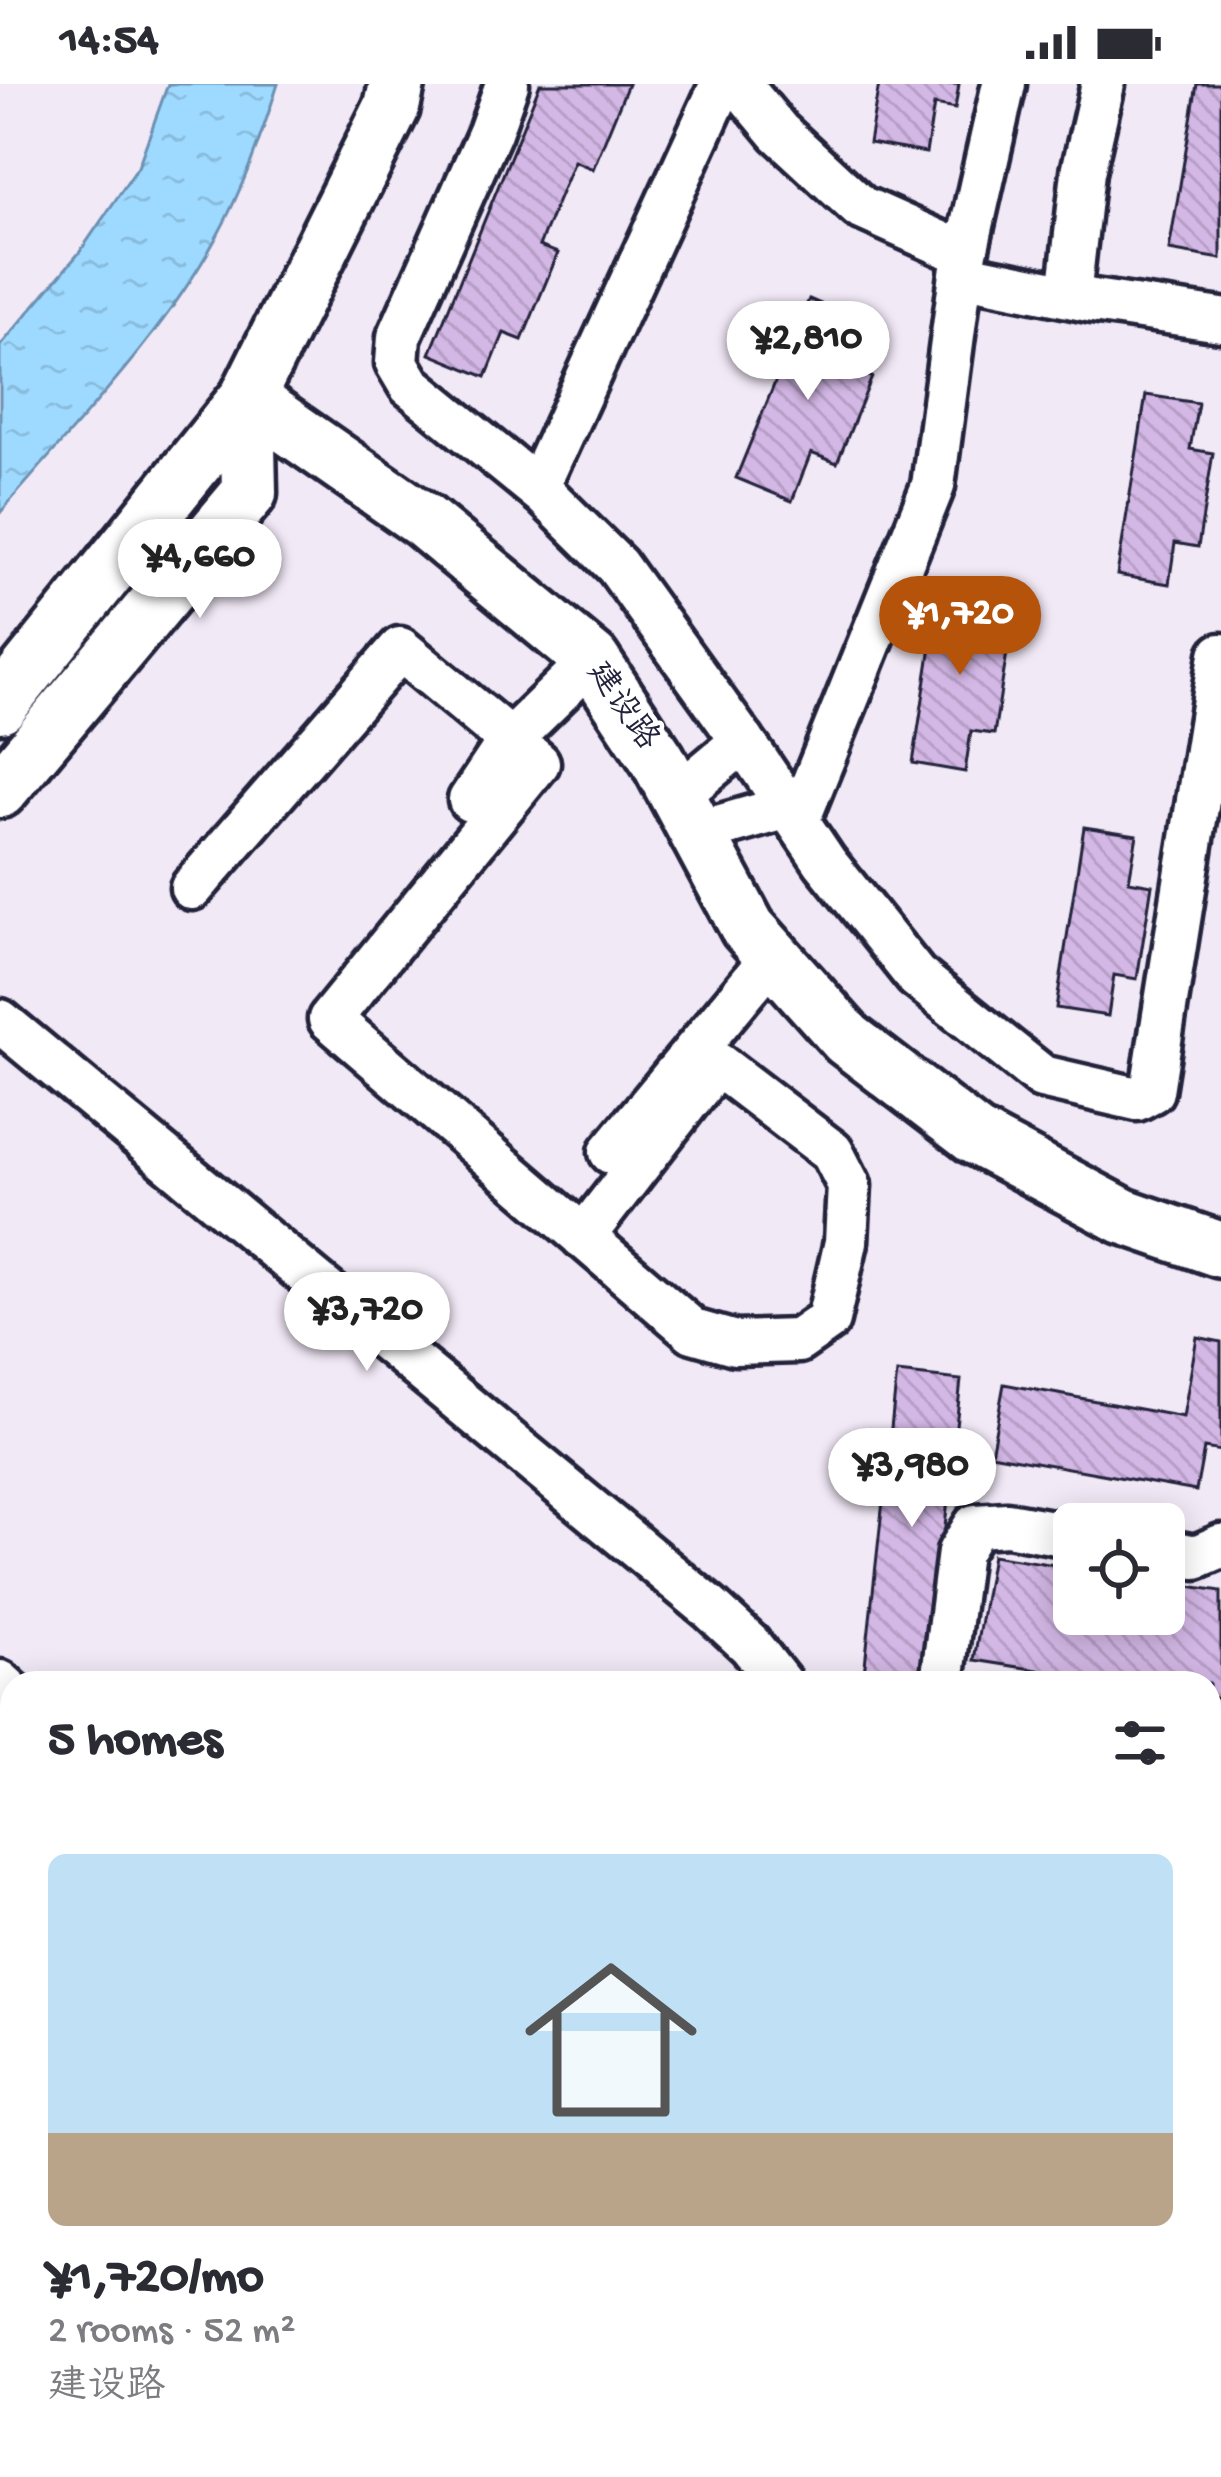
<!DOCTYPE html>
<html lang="en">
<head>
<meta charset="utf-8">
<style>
  :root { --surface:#fff; --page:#f2f2f3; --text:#2b2b33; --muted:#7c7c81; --line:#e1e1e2; --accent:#b45309 }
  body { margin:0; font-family:"Gochi Hand","LXGW WenKai TC",sans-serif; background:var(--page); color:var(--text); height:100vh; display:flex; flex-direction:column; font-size:45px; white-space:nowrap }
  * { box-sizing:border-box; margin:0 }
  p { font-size:39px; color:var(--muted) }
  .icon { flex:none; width:66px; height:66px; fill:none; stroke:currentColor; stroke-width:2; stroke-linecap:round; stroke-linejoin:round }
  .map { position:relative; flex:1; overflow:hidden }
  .panel { position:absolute; left:0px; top:1587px; width:1221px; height:807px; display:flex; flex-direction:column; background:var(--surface); border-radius:36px 36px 0 0; box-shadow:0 6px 30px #0003 }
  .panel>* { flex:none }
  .fabs { position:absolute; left:1053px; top:1419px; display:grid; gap:24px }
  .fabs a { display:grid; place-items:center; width:132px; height:132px; border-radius:18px; background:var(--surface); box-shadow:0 6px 30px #0003; font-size:60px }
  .price { position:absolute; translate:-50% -102px; padding:0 27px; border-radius:42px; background:#fff; color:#222; font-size:39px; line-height:78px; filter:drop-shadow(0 3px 6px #0008) }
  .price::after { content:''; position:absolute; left:50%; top:72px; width:36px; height:27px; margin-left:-18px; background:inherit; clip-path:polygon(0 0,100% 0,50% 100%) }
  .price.on { background:var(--accent); color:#fff }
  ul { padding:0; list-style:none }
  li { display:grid; align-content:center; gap:24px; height:636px; padding:0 48px }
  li+li { border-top:3px solid var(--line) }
  li span { display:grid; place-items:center; height:372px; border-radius:18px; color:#555 }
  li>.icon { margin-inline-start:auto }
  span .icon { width:216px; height:216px; fill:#fffc; stroke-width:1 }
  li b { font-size:51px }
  h2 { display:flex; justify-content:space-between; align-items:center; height:144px; padding:0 48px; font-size:51px }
  .status { display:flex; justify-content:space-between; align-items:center; height:84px; padding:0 60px; background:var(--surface); direction:ltr }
  .status svg { height:33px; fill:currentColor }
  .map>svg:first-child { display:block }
  .water { fill:url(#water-ripples); stroke:#6c90b1; stroke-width:3 }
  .building { fill:url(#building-back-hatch); stroke:#22223b; stroke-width:3 }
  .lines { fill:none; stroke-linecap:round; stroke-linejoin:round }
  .minor-casing { stroke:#22223b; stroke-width:51 }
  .tertiary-casing { stroke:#22223b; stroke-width:63 }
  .secondary-casing { stroke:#22223b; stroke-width:69 }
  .minor { stroke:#fff; stroke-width:42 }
  .tertiary { stroke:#fff; stroke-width:54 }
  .secondary { stroke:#fff; stroke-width:60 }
  .labels { text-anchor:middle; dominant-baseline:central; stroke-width:9; stroke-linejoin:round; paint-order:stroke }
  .street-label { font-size:33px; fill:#22223b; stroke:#fff }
</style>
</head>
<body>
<div class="status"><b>14:54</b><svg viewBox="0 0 49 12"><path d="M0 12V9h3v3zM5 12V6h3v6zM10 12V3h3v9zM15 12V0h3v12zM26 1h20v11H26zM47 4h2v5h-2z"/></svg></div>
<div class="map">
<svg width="1221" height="2393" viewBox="0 0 1221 2393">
  <defs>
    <pattern id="water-ripples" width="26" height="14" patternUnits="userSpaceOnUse" patternTransform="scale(3)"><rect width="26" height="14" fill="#9edaff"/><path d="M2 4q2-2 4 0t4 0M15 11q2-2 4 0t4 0" fill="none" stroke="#88bbdb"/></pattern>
    <pattern id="building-back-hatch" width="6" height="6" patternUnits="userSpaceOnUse" patternTransform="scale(3)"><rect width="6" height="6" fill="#d3b7e5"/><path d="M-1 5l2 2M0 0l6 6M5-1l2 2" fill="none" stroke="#b59dc5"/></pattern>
  </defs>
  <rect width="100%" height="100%" fill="#f2e9f7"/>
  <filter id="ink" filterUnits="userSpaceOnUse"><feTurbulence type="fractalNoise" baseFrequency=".00833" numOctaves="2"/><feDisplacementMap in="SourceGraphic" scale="24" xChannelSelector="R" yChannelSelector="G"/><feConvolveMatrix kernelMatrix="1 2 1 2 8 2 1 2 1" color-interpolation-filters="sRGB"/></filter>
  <g filter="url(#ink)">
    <!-- water -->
    <path class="water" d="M168,0H278C261,53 243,105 216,154C163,252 72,344 0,429V262L79,169L138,83Z"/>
    <!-- building -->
    <path class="building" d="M540,0H628L593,85L574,77L539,162L558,169L522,256L504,249L486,293L430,270Z
      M879,0H959L955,25L934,21L926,69L869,59Z
      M1197,0H1221V175L1169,166Z
      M809,215L865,239L847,283L872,293L837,379L811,369L792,417L736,394Z
      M1146,311L1198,319L1190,365L1213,369L1198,463L1175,459L1169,500L1117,491Z
      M941,498L993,507L986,553L1009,556L994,650L971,647L965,688L913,679Z
      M1084,743L1137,751L1129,797L1152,801L1137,895L1114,891L1108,932L1056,924Z
      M1197,1253L1221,1258V1367L1204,1364L1196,1407L991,1370L1004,1300L1183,1333Z
      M897,1289L961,1296L928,1599H863Z
      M992,1471L1074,1484V1530H1164V1498L1221,1507V1615L1209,1613V1599H1120L974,1576Z
      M1209,1698L1221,1700V1771L1209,1769Z"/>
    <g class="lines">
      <!-- minor casing -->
      <g class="minor-casing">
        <path id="minor" d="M507,0L490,48L399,253L397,279L410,301L545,411L617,482L757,677L825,778L916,892L1042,993L1137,1015L1152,1007L1221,571
          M739,0L779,48L860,123L965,170
          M961,190L1093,217L1221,236
          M1069,212L1083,88L1103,0
          M537,404L722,0
          M677,712L743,657
          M470,716L510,656L592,576
          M798,737L933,402L961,190L1004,0
          M697,749L788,723
          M192,804L400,565L538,679L330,935L693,1247L735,1259L798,1257L828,1236L846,1158L849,1101L832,1068L717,980L583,1153
          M0,937L710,1524L750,1561L780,1599
          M611,1068L773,872
          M1164,1467L1196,1473L1221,1462
          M0,1598L12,1609
          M942,1599L959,1468L975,1442L1007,1440L1074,1452
          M1209,1689L1221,1691
          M1209,1848L1221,1850"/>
      </g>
      <!-- tertiary casing -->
      <g class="tertiary-casing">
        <path id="tertiary" d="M247,314L424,437L592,576L658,676L748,844L847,955L975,1053L1123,1132L1221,1166
          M0,621L247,314L392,23L397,0
          M0,706L249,409L247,314"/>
      </g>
      <!-- secondary casing -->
      <g class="secondary-casing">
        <path id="secondary" d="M0,1737L12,1747
          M0,1793L12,1804
          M693,2382L706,2393
          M781,2382L794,2393"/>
      </g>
      <!-- minor -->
      <use href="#minor" class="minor"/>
      <!-- tertiary -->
      <use href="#tertiary" class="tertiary"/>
      <!-- secondary -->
      <use href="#secondary" class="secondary"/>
    </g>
  </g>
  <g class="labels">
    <!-- street labels -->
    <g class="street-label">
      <text transform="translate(621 623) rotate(55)">建设路</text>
    </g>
  </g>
</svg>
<div class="fabs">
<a><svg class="icon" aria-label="locate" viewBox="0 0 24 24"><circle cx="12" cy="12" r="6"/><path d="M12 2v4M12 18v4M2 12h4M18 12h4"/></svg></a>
</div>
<b class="price" style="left:808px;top:319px">¥2,810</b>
<b class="price" style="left:200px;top:537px">¥4,660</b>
<b class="price on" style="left:960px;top:594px">¥1,720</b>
<b class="price" style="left:367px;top:1290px">¥3,720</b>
<b class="price" style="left:912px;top:1446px">¥3,980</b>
<section class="panel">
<h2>5 homes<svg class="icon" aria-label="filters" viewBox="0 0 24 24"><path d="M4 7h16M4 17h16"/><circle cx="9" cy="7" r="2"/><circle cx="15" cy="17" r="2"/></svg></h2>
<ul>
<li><span style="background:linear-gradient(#bfe0f5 75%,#b9a48a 0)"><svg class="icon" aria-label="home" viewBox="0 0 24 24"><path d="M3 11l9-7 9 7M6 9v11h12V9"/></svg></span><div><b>¥1,720/mo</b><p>2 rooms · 52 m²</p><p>建设路</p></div></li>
</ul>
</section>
</div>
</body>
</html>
